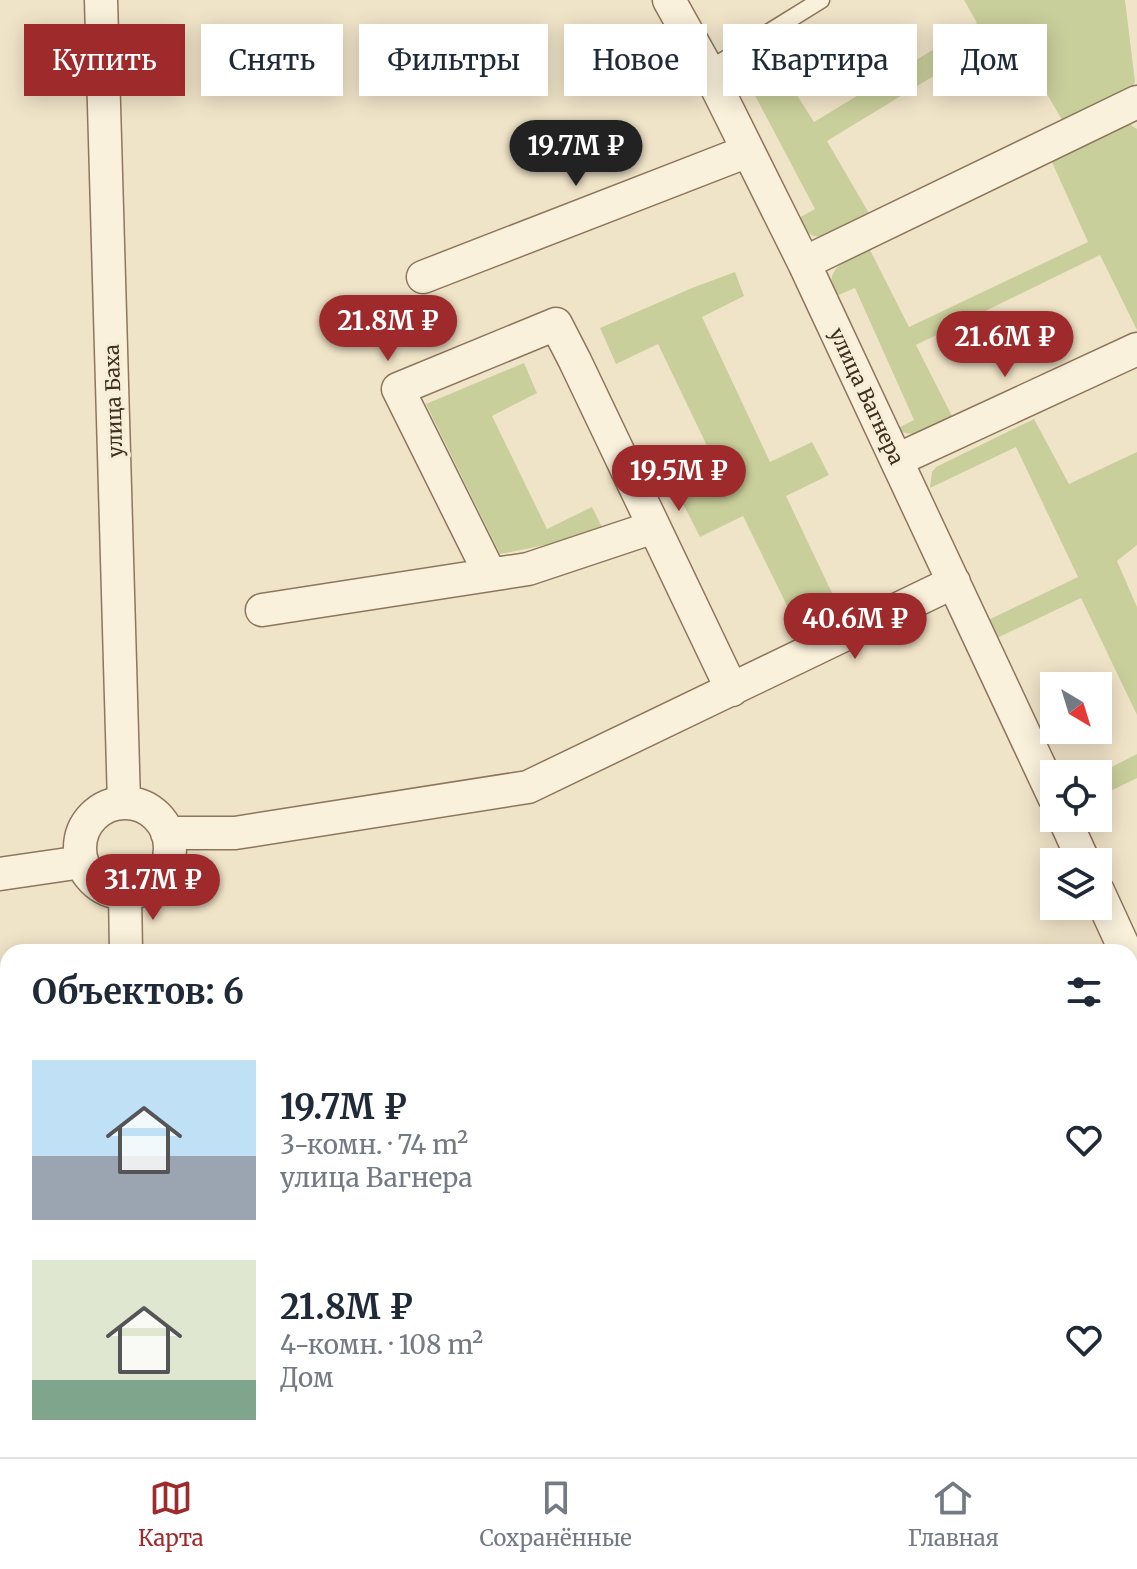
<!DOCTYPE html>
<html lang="ru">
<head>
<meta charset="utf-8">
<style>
  :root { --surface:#fff; --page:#f2f2f3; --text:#1f2937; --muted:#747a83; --line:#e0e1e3; --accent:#9e2a2b }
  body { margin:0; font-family:Merriweather,serif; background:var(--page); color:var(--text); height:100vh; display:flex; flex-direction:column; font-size:30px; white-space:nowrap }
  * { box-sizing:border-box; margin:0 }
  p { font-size:26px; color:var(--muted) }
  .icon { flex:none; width:44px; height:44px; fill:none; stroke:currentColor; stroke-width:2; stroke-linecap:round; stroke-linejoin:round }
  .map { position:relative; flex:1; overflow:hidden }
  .details { position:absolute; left:0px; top:944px; width:1138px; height:514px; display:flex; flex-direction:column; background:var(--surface); border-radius:24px 24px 0 0; box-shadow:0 4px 20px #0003 }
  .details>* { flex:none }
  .guide { position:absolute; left:24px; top:24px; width:1090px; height:72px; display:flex; gap:16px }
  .needle { width:52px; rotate:142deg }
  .fabs { position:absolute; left:1040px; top:672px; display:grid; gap:16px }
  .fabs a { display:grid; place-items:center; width:72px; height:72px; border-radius:0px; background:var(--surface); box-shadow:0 4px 20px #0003; font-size:40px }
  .price { position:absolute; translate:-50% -68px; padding:0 18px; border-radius:28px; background:var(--accent); color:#fff; font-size:26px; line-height:52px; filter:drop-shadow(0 2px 4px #0008) }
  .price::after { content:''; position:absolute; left:50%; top:48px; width:24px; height:18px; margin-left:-12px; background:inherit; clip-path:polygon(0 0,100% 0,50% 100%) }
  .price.on { background:#222; color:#fff }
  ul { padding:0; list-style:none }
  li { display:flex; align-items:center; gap:24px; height:200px; padding:0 32px }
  li span { display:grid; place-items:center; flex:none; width:224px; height:160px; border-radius:0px; color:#555 }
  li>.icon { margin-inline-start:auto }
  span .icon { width:96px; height:96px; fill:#fffc; stroke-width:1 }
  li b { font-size:34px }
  h2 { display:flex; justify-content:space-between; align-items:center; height:96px; padding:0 32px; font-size:34px }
  .tag { padding:0 28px; border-radius:0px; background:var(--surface); box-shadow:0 4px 20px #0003; font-size:28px; line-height:72px }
  .tag.on { background:var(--accent); color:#fff }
  .tabs { display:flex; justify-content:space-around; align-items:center; height:112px; border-top:2px solid var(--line); background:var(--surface); font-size:22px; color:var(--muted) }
  .tabs a { display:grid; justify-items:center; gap:4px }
  .tabs .on { color:var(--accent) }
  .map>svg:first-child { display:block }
  .green { fill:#c9cf9b }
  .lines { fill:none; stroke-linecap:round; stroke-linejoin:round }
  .service-casing { stroke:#8d765c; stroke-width:19 }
  .minor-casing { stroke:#8d765c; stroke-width:35 }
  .service { stroke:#faf1dc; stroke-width:16 }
  .minor { stroke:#faf1dc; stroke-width:32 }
  .labels { text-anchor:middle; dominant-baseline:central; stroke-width:7; stroke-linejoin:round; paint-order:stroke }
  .street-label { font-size:20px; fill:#3d2e20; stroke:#f7eed8 }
</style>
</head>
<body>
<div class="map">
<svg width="1137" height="1457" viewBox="0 0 1137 1457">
  <rect width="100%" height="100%" fill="#f0e4c8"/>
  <!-- green -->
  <path class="green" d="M964,0H1125L1135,82L1131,88L1064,123L1009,30L827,141L870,215C855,222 825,244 810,234C804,230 801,224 797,219L815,209L751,88L733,97C731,74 755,66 772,56L814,122L977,23Z
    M1128,123L1137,129V330L1100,255L916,345L954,420C934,428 916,441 896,429L914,420L855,288L836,296C821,266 848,261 870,250L909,327L1088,242L1051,160Z
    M735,272L744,296L702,317L770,462L812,442L829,475L786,496L842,614L800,632L743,516L700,537L681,500L723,479L658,344L616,364L600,328L692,288Z
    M524,363L537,393L492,416L547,529L592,507L605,533L500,554L426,404Z
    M1034,419L1069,484L1137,452V545L1117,561L1137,607V715L1081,598L995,639L986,621L1078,577L1016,447L930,488L932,472L936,467Z
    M1137,754V778L1098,797V774Z"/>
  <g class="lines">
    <!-- service casing -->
    <g class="service-casing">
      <path id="service" d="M708,70L821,0"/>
    </g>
    <!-- minor casing -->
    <g class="minor-casing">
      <path id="minor" d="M101,0L124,803
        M669,0L708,70L804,263L1054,797
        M804,263L1137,102
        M423,277L748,151
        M897,460L1137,349
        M490,574L398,389L556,324L575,361L732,690
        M262,610L528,569L654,527
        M80 848a45 45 0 1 1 90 0a45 45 0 1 1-90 0Z
        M1064,818L1084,862
        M167,833H235L528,787L954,582
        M0,874L82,862
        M1098,891L1126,952
        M125,893L126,952
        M1130,1032H1137
        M0,1115H8
        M1130,1239H1137
        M0,1317H8
        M0,1412L5,1457
        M952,1450V1457"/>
    </g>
    <!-- service -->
    <use href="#service" class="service"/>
    <!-- minor -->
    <use href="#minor" class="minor"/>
  </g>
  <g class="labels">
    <!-- street labels -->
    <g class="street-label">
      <text transform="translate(867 396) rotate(65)">улица Вагнера</text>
      <text transform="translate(113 401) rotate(-92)">улица Баха</text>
    </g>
  </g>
</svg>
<div class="fabs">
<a><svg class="needle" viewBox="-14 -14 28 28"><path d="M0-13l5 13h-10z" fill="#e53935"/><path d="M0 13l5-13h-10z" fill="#747a83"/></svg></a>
<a><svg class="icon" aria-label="locate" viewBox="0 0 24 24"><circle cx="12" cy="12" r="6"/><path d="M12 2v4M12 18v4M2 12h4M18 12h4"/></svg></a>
<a><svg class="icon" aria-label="layers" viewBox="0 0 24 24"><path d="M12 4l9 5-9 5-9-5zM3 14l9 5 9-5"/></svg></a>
</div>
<b class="price on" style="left:576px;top:188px">19.7M ₽</b>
<b class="price" style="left:388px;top:363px">21.8M ₽</b>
<b class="price" style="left:1005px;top:379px">21.6M ₽</b>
<b class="price" style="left:679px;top:513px">19.5M ₽</b>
<b class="price" style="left:855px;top:661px">40.6M ₽</b>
<b class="price" style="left:153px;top:922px">31.7M ₽</b>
<div class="guide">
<a class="tag on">Купить</a>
<a class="tag">Снять</a>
<a class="tag">Фильтры</a>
<a class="tag">Новое</a>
<a class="tag">Квартира</a>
<a class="tag">Дом</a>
</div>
<section class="details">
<h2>Объектов: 6<svg class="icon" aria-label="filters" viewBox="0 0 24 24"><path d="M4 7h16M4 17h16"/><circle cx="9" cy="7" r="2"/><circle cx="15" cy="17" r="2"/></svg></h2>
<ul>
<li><span style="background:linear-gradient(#bfe0f5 60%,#9aa5b1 0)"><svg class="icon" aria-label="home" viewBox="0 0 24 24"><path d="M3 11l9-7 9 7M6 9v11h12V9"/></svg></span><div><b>19.7M ₽</b><p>3-комн. · 74 m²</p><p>улица Вагнера</p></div><svg class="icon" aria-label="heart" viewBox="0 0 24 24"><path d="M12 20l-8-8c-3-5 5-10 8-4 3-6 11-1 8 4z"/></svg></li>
<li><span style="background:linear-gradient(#dfe7d0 75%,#7fa58c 0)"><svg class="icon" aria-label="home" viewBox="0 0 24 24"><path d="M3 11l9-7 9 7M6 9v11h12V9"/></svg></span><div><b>21.8M ₽</b><p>4-комн. · 108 m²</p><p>Дом</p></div><svg class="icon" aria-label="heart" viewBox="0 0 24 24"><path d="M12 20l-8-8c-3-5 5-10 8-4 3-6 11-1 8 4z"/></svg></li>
</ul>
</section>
</div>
<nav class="tabs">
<a class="on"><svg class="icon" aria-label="map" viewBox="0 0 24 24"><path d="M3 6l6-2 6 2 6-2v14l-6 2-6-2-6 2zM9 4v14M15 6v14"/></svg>Карта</a>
<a><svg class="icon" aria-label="saved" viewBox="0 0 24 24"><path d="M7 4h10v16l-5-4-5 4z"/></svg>Сохранённые</a>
<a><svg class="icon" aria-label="home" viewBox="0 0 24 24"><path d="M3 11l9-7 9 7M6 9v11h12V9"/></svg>Главная</a>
</nav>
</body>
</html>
